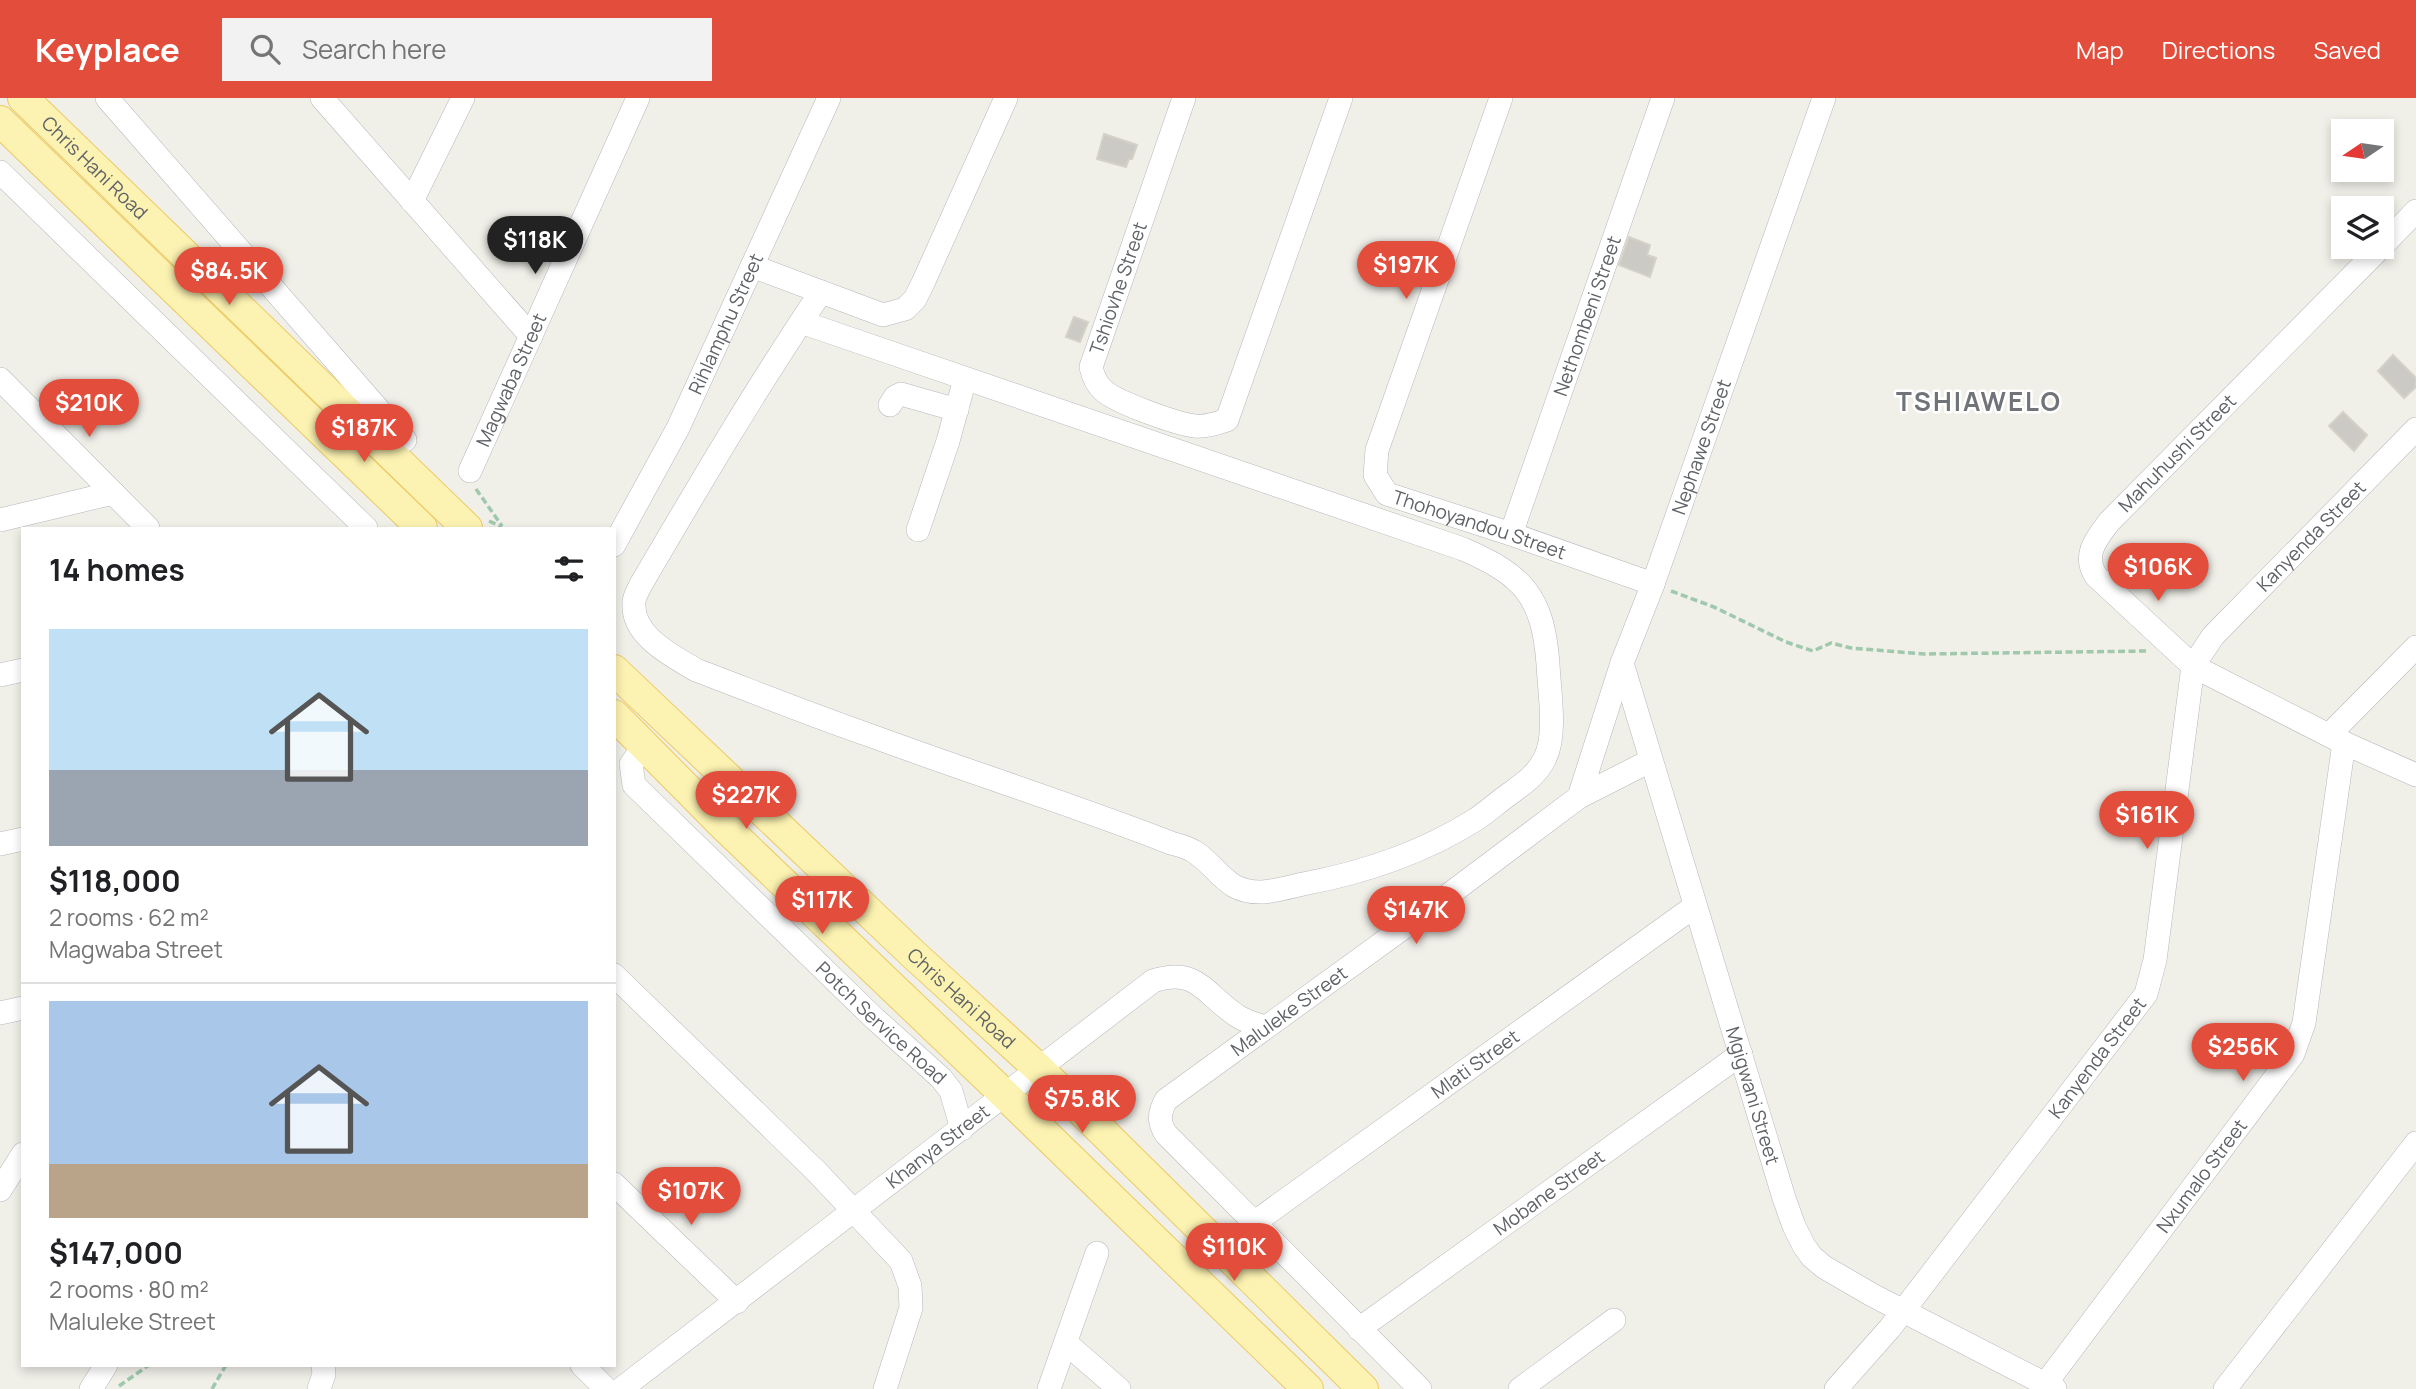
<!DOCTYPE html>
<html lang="en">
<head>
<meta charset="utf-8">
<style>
  :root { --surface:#fff; --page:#f2f2f2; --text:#202124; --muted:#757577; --line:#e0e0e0; --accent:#e34d3b }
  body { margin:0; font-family:Manrope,sans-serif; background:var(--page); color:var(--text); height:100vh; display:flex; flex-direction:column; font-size:26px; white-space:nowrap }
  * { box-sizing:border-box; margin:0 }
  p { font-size:23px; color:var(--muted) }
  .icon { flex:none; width:38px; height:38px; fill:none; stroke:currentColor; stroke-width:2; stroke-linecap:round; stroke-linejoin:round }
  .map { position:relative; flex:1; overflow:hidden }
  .panel { position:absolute; left:21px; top:429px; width:595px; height:840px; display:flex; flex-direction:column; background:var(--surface); border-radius:0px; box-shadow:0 4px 10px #0003 }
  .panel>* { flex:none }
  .needle { width:46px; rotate:257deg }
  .buttons { position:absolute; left:2331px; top:21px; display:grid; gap:14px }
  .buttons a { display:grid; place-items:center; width:63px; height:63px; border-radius:0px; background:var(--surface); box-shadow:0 4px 10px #0003; font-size:35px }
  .price { position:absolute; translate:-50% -60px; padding:0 16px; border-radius:24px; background:var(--accent); color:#fff; font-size:23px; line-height:46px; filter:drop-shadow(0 2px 4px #0008) }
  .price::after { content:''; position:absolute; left:50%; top:42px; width:21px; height:16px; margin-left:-10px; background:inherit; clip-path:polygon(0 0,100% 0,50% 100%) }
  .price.current { background:#222; color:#fff }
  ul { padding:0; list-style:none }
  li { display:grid; align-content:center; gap:14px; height:371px; padding:0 28px }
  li+li { border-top:2px solid var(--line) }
  li span { display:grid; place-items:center; height:217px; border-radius:0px; color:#555 }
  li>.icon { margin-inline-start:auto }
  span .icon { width:126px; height:126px; fill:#fffc; stroke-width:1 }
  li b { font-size:30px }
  h2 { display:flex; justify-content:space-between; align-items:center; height:84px; padding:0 28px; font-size:30px }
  header { display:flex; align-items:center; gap:42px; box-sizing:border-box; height:98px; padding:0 35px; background:var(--accent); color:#fff }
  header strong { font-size:33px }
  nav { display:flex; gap:38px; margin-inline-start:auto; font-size:24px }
  .search { width:490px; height:63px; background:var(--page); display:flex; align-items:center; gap:18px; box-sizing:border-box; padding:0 24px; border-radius:0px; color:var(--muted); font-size:26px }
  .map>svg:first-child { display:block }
  .building { fill:#cccac4; stroke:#d5d1c6; stroke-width:2 }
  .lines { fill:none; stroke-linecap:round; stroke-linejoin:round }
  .minor-casing { stroke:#b5b8bc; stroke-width:24 }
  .major-casing { stroke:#edca65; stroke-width:32 }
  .path { stroke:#9fc8ac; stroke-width:3.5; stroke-dasharray:7 3.5; stroke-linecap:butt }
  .minor { stroke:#fff; stroke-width:23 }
  .major { stroke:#fcf2b1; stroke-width:30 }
  .labels { text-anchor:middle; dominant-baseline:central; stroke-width:5; stroke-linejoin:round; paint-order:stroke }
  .street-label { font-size:19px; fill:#5f6367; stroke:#fff }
  .district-label { font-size:26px; font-weight:bold; letter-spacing:2px; fill:#707479; stroke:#fff }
</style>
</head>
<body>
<header>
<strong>Keyplace</strong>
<div class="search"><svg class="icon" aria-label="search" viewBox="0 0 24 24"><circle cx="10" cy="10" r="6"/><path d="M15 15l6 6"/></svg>Search here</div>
<nav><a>Map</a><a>Directions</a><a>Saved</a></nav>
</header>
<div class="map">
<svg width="2416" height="1291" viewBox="0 0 2416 1291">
  <rect width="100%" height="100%" fill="#f0efe8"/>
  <!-- building -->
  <path class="building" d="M1104,36L1137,47L1132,61H1129L1126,69L1097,61Z
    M1629,139L1650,147L1647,157L1656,160L1650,179L1619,167Z
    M1074,219L1088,224L1080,244L1066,239Z
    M2393,257L2416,280V289L2404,300L2378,273Z
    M2343,314L2367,337L2354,353L2329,328Z"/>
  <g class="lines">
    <!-- minor casing -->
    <g class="minor-casing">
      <g id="minor">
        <path d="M107,0L405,342"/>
        <path d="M322,0L531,238"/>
        <path d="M1184,0L1091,269C1093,278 1096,286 1103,292C1115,304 1177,326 1195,328C1206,329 1216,326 1227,322L1341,0"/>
        <path id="s1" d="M1501,0L1377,352L1375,377L1387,396L1511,436L1653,486"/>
        <path d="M0,74L366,430"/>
        <path d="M412,103L463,0"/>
        <path d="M2382,148L2416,113"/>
        <path d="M2381,149L2109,424C2097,440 2082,457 2096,478L2193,568L2344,645L2416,677"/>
        <path d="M752,168L883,217L905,211L915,201L923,185L1006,0"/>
        <path d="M801,224L1463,451C1523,477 1543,498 1548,566C1549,591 1557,637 1545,660C1537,677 1523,686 1508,697C1497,705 1486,715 1475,722C1424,754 1362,775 1303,786C1290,789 1276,793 1262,794C1224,795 1220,769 1193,753C1187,749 1178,747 1171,745C1071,706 969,674 869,637C811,617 754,594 696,572C673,558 631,538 634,504C634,499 638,493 640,488C698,389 756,290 821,194"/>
        <path d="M0,281L148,430"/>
        <path d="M890,307L895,299L901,296L957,312"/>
        <path id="s2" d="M470,373L638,0"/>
        <path d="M0,422L113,395"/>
        <path d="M918,432L948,343L965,281"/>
        <path id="s3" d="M1511,436L1663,0"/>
        <path id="s4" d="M614,447L678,330L829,0"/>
        <path id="s5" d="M1622,565L1784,1100L1794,1128L1804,1148L1812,1159L1824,1169L1874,1198L2055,1291"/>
        <path d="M0,577L23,572"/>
        <path d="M2330,636L2416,549"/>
        <path id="s6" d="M645,647L631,666L634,687L875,921L941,980L951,993L962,1031"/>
        <path id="s7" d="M1579,699L1622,565L1653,486L1824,0"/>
        <path d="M0,746L23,741"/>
        <path d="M614,877L816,1073L901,1163L910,1188L911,1210L885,1291"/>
        <path d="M0,915L23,910"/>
        <path d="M614,1086L737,1204"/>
        <path d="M0,1092L23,1056"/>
        <path id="s8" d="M1255,1124L1695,808"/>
        <path id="s9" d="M1359,1231L1741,956"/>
        <path d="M1066,1245L1119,1291"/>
        <path d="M582,1267L606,1291"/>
        <path id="s10" d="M2046,1285L2293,956L2304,925L2344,645"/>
        <path d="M91,1291L106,1267"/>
        <path d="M319,1291L324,1276L323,1267"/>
        <path id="s11" d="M621,1291L1153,883C1199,868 1205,898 1239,919C1247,924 1256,926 1265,929"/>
        <path d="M1049,1291L1097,1155"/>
        <path id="s12" d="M1420,1291L1166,1036C1158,1024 1159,1015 1166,1002L1447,798L1579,699L1650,663"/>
        <path d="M1520,1291L1614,1222"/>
        <path id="s13" d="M1836,1291L1890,1230L2146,896L2155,862L2193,568L2213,538L2416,331"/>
        <path d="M2225,1291L2416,1045"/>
      </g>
    </g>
    <!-- major casing -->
    <g class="major-casing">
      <g id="major">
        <path id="s14" d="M23,0L467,430"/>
        <path d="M0,23L422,430"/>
        <path id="s15" d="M614,572L913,856L1038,970L1363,1291"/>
        <path d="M614,617L725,729L1004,996L1308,1291"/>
      </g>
    </g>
    <!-- path -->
    <path class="path" d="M476,391L502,428
      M489,423L502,429
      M1671,493L1714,509L1786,544L1813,553L1831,545L1851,550L1924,556L2146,553
      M119,1288L149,1267
      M212,1291L226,1267"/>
    <!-- minor -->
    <use href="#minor" class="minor"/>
    <!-- major -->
    <use href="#major" class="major"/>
  </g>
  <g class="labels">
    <!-- street labels -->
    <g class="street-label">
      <text stroke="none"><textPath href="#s14" startOffset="100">Chris Hani Road</textPath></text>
      <text transform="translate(1118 190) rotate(-71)">Tshiovhe Street</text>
      <text stroke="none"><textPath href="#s3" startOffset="231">Nethombeni Street</textPath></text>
      <text stroke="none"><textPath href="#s4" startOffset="248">Rihlamphu Street</textPath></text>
      <text stroke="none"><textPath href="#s2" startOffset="100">Magwaba Street</textPath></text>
      <text stroke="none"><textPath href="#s7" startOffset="371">Nephawe Street</textPath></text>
      <text transform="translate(2177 355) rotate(-45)">Mahuhushi Street</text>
      <text stroke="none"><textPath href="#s1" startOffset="518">Thohoyandou Street</textPath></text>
      <text stroke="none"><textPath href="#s13" startOffset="1010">Kanyenda Street</textPath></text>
      <text stroke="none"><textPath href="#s15" startOffset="478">Chris Hani Road</textPath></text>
      <text stroke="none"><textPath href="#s12" startOffset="548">Maluleke Street</textPath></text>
      <text stroke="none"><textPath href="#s6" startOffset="388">Potch Service Road</textPath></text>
      <text stroke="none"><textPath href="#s13" startOffset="422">Kanyenda Street</textPath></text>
      <text stroke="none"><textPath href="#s8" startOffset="271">Mlati Street</textPath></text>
      <text stroke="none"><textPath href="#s5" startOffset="452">Mgigwani Street</textPath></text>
      <text stroke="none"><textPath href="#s11" startOffset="399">Khanya Street</textPath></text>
      <text stroke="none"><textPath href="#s10" startOffset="259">Nxumalo Street</textPath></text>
      <text stroke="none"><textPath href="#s9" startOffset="234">Mobane Street</textPath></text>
    </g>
    <!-- district labels -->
    <g class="district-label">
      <text x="1979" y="303">TSHIAWELO</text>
    </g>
  </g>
</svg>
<div class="buttons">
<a><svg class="needle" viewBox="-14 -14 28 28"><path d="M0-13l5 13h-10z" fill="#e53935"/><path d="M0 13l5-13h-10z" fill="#757577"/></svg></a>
<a><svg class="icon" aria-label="layers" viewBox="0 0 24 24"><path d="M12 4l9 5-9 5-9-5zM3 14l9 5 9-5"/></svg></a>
</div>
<b class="price current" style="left:535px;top:178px">$118K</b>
<b class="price" style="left:1406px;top:203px">$197K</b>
<b class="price" style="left:229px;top:209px">$84.5K</b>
<b class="price" style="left:89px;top:341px">$210K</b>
<b class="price" style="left:364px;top:366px">$187K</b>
<b class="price" style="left:2158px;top:505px">$106K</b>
<b class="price" style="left:746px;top:733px">$227K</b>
<b class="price" style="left:2147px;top:753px">$161K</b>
<b class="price" style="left:822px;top:838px">$117K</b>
<b class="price" style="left:1416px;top:848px">$147K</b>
<b class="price" style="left:2243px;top:985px">$256K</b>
<b class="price" style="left:1082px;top:1037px">$75.8K</b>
<b class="price" style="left:691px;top:1129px">$107K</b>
<b class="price" style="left:1234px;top:1185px">$110K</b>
<section class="panel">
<h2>14 homes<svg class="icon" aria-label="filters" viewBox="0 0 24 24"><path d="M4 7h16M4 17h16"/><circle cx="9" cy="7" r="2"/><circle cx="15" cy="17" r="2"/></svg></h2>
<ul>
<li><span style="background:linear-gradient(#bfe0f5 65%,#9aa5b1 0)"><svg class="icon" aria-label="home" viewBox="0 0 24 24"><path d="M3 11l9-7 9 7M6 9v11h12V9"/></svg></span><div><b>$118,000</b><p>2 rooms · 62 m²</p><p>Magwaba Street</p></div></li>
<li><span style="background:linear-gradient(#a9c7e8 75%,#b9a48a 0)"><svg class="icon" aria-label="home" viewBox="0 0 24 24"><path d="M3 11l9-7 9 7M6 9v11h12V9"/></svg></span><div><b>$147,000</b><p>2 rooms · 80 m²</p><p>Maluleke Street</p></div></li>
</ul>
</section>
</div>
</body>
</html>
